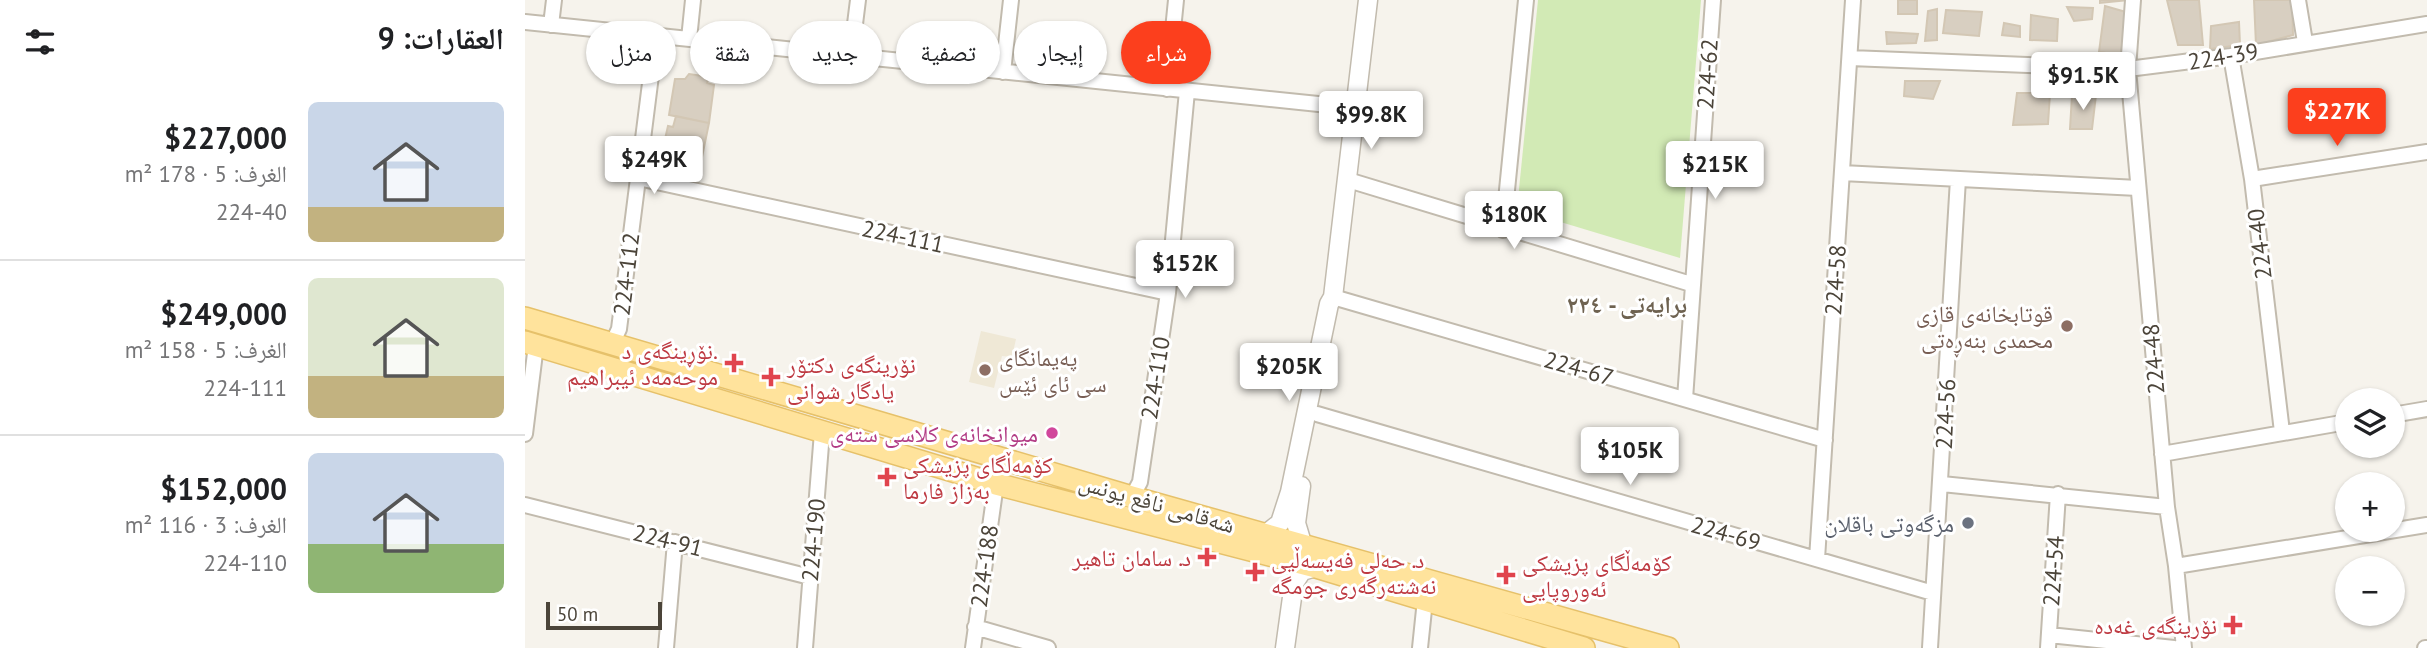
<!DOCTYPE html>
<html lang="ar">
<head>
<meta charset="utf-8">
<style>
  :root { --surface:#fff; --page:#f2f2f2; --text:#202124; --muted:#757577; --line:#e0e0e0; --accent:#fc3f1d }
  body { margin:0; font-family:"PT Sans","Noto Naskh Arabic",sans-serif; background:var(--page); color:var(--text); direction:rtl; height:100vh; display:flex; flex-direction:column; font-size:26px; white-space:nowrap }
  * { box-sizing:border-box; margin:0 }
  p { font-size:23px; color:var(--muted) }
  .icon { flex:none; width:38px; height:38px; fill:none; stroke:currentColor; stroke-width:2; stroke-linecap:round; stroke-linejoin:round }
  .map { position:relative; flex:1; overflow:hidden; direction:ltr }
  .sheet { display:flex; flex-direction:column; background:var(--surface); width:525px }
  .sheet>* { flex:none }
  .top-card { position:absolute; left:21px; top:21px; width:665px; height:63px; direction:rtl; display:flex; gap:14px }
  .fabs { position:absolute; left:1810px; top:388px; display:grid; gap:14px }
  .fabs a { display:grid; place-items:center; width:70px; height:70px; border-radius:50%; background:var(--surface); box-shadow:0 2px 5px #0004; font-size:35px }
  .scale { position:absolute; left:21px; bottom:18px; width:116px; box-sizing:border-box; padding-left:7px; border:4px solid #4b4439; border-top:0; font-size:19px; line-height:24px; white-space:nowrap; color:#4b4439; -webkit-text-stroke:5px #fff; paint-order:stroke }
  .price { position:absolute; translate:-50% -60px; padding:0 16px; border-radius:7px; background:#fff; color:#222; font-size:23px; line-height:46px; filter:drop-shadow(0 2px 4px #0008) }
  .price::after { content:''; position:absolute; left:50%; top:42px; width:21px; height:16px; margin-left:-10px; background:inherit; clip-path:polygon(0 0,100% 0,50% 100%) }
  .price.on { background:var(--accent); color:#fff }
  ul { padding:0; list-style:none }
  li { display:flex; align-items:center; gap:21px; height:175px; padding:0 21px }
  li+li { border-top:2px solid var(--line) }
  li span { display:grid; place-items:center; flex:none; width:196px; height:140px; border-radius:10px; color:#555 }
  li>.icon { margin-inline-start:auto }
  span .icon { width:84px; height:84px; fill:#fffc; stroke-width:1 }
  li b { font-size:30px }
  h2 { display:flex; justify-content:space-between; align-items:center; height:84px; padding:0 21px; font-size:30px }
  .pill { padding:0 24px; border-radius:32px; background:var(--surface); box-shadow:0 2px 5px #0004; font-size:24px; line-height:63px }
  .pill.on { background:var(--accent); color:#fff }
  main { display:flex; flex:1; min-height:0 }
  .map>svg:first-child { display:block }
  .education { fill:#efe8d6 }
  .green { fill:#d2eab5 }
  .building { fill:#d8cfc1; stroke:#d3c7b4; stroke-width:2 }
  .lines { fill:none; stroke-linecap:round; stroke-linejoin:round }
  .minor-casing { stroke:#c2bbae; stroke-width:18 }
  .tertiary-casing { stroke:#c2bbae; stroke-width:21 }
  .primary-casing { stroke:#e6c16a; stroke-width:24 }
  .minor { stroke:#fff; stroke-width:14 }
  .tertiary { stroke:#fff; stroke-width:18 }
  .primary { stroke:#ffe39c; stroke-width:21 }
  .education-dot { fill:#8d6e63; stroke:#fff; stroke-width:2.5 }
  .health-dot { fill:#e0444e; stroke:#fff; stroke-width:2.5 }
  .hotel-dot { fill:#d1479c; stroke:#fff; stroke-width:2.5 }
  .worship-dot { fill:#6b7280; stroke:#fff; stroke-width:2.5 }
  .labels { text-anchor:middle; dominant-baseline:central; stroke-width:6; stroke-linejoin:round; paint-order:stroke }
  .street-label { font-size:23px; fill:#4b4439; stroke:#fff }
  .education-label { font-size:23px; fill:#785e54; stroke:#fff; text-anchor:end }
  .health-label { font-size:23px; fill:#be3a42; stroke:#fff; text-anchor:start }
  .hotel-label { font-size:23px; fill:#b23c85; stroke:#fff; text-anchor:end }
  .worship-label { font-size:23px; fill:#5b616d; stroke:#fff; text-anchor:end }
  .neighbourhood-label { font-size:24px; font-weight:bold; fill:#6e6250; stroke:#fff }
</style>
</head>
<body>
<main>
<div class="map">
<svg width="1902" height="648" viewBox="0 0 1902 648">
  <rect width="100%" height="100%" fill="#f6f3ec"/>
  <!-- education -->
  <path class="education" d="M456,331L491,339L487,357L477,356L469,388L444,382Z"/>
  <!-- green -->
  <path class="green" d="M1013,0H1176L1155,258L992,209Z"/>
  <!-- building -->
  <path class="building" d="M1373,0H1392V14H1373Z
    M1575,0H1604L1575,3Z
    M1642,0H1674L1678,45H1653Z
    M1729,0H1767L1768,35L1731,45Z
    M1580,6L1601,12L1596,55L1574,52Z
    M1542,7L1568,8L1567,19L1549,21Z
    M1412,9V40L1400,41L1403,11Z
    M1421,10L1457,12L1454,36L1418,33Z
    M1506,15L1533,19L1532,41L1505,40Z
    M1714,22L1715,45L1685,49L1686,26Z
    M1479,23L1495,26V37L1477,35Z
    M1361,32L1393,34L1391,43L1362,44Z
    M164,74L184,77L182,83L189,85L184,123L144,115L150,79H160Z
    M1380,81H1415L1408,99L1379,96Z
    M1492,93H1525L1523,124L1488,125Z
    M1547,95H1571L1567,129H1545Z
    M151,116L184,123L177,157L138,148L143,126L148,127Z
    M138,148L177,157L172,178L142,170L145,160L136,157Z"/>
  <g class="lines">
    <!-- minor casing -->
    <g class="minor-casing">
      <path id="minor" d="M1608,0L1603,69L1642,507L1651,566L1659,648
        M1773,0L1780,42
        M0,22L832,108
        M26,25L29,0
        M164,39L168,0
        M326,56L333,0
        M1706,56L1727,179L1757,432
        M1325,58L1603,69L1706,56L1902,24
        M478,72L486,0
        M642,89L651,0
        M1317,173L1613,188
        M113,178L643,293
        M1727,179L1902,152
        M823,180L1166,284
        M978,230L1001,0
        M808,297L1300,440
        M87,344L94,329L131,36
        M1160,399L1188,0
        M792,414L1408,593
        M1867,415L1902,409
        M0,434L11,345
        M1637,454L1822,422
        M1417,484L1642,507
        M607,497L615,482L643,293L662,91
        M0,505L285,577
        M1292,559L1328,0
        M1651,566L1902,525
        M450,627L523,648
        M1524,635L1649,648
        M141,648L150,542
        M280,648L297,432
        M448,648L471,484
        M895,648L900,600
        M1405,648L1433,179
        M1523,648L1533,494
        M1900,648H1902"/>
    </g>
    <!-- tertiary casing -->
    <g class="tertiary-casing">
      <path id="tertiary" d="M776,486L771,523L777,543
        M741,534L755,523L765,492L804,304L808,297L843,0
        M760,648L769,583L777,571L791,567"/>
    </g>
    <!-- primary casing -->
    <g class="primary-casing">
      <path id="primary" d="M0,318L607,497L1143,648
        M0,342L471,484L791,567L1059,648"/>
    </g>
    <!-- minor -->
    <use href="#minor" class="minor"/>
    <!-- tertiary -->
    <use href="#tertiary" class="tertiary"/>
    <!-- primary -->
    <use href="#primary" class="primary"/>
  </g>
  <!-- markers -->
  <g class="education-dot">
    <circle cx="1542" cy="326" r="7"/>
    <circle cx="460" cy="370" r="7"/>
  </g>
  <g class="health-dot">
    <path d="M205.5 352.5h7v7h7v7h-7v7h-7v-7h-7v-7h7z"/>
    <path d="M242.5 366.5h7v7h7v7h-7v7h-7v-7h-7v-7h7z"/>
    <path d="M358.5 466.5h7v7h7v7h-7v7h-7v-7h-7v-7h7z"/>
    <path d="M678.5 546.5h7v7h7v7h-7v7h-7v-7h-7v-7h7z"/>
    <path d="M726.5 561.5h7v7h7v7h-7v7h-7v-7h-7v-7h7z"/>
    <path d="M977.5 564.5h7v7h7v7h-7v7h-7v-7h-7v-7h7z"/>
    <path d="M1704.5 614.5h7v7h7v7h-7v7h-7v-7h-7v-7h7z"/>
  </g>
  <circle class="hotel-dot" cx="527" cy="433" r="7"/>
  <circle class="worship-dot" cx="1443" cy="523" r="7"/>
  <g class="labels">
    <!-- street labels -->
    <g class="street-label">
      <text transform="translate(1698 56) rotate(-9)">224-39</text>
      <text transform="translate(1182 74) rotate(-86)">224-62</text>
      <text transform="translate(378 236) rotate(12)">224-111</text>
      <text transform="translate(1734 244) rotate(-97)">224-40</text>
      <text transform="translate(101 274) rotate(-83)">224-112</text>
      <text transform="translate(1310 280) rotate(-86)">224-58</text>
      <text transform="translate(1628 359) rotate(-95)">224-48</text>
      <text transform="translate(1054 368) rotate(16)">224-67</text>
      <text transform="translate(630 378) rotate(-81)">224-110</text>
      <text transform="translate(1420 414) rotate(-87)">224-56</text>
      <text transform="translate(632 503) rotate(16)">شەقامی نافع یونس</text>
      <text transform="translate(1201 533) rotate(16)">224-69</text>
      <text transform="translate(143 540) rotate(14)">224-91</text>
      <text transform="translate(288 540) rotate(-85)">224-190</text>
      <text transform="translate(459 566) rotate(-82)">224-188</text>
      <text transform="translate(1528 571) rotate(-86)">224-54</text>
    </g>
    <!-- education labels -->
    <g class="education-label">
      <text x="1528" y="313">قوتابخانەی قازی<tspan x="1528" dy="26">محمدی بنەڕەتی</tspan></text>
      <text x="474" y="357" text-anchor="start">پەیمانگای<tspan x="474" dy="26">سی ئای ئێس</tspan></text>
    </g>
    <!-- health labels -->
    <g class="health-label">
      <text x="193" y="350" text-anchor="end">نۆڕینگەی د.<tspan x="193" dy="26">موحەمەد ئیبراهیم</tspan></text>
      <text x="262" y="364">نۆرینگەی دکتۆر<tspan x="262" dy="26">یادگار شوانی</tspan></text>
      <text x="378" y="464">کۆمەڵگای پزیشکی<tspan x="378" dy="26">بەزاز فارما</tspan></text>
      <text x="666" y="557" text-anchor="end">د. سامان تاهیر</text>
      <text x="746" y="559">د. حەلی فەیسەڵیی<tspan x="746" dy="26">نەشتەرگەری جومگە</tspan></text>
      <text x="997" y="562">کۆمەڵگای پزیشکی<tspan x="997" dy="26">ئەوروپایی</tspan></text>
      <text x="1692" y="625" text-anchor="end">نۆرینگەی غەدە</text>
    </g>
    <!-- hotel labels -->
    <g class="hotel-label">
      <text x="513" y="433">میوانخانەی کلاسی ستەی</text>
    </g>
    <!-- worship labels -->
    <g class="worship-label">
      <text x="1429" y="523">مزگه‌وتی باقلان</text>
    </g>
    <!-- neighbourhood labels -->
    <g class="neighbourhood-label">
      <text x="1102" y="304">برایەتی - ٢٢٤</text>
    </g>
  </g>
</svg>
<div class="fabs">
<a><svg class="icon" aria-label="layers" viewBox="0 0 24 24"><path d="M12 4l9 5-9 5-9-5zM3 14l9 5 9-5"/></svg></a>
<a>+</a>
<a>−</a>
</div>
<div class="scale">50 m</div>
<b class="price" style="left:1558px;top:112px">$91.5K</b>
<b class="price on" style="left:1812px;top:148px">$227K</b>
<b class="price" style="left:846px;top:151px">$99.8K</b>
<b class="price" style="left:129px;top:196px">$249K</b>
<b class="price" style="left:1190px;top:201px">$215K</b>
<b class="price" style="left:989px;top:251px">$180K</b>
<b class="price" style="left:660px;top:300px">$152K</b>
<b class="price" style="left:764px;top:403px">$205K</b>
<b class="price" style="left:1105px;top:487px">$105K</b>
<div class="top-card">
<a class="pill on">شراء</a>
<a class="pill">إيجار</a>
<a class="pill">تصفية</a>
<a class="pill">جديد</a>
<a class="pill">شقة</a>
<a class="pill">منزل</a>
</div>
</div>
<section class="sheet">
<h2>العقارات: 9<svg class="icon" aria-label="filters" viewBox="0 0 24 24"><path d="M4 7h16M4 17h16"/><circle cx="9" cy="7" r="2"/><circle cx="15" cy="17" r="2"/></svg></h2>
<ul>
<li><span style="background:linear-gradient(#c9d6e8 75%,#c2b280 0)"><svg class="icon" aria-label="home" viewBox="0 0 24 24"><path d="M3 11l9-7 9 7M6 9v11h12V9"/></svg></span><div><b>$227,000</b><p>الغرف: 5 · 178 m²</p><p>224-40</p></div></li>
<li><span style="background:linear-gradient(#dfe7d0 70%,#c2b280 0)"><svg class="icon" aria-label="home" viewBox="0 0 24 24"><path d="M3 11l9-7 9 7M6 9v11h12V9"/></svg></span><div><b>$249,000</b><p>الغرف: 5 · 158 m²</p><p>224-111</p></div></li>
<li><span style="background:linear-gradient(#c9d6e8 65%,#8fb573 0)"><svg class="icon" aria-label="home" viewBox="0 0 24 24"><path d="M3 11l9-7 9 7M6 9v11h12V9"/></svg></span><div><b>$152,000</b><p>الغرف: 3 · 116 m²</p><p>224-110</p></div></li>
</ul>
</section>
</main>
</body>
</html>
